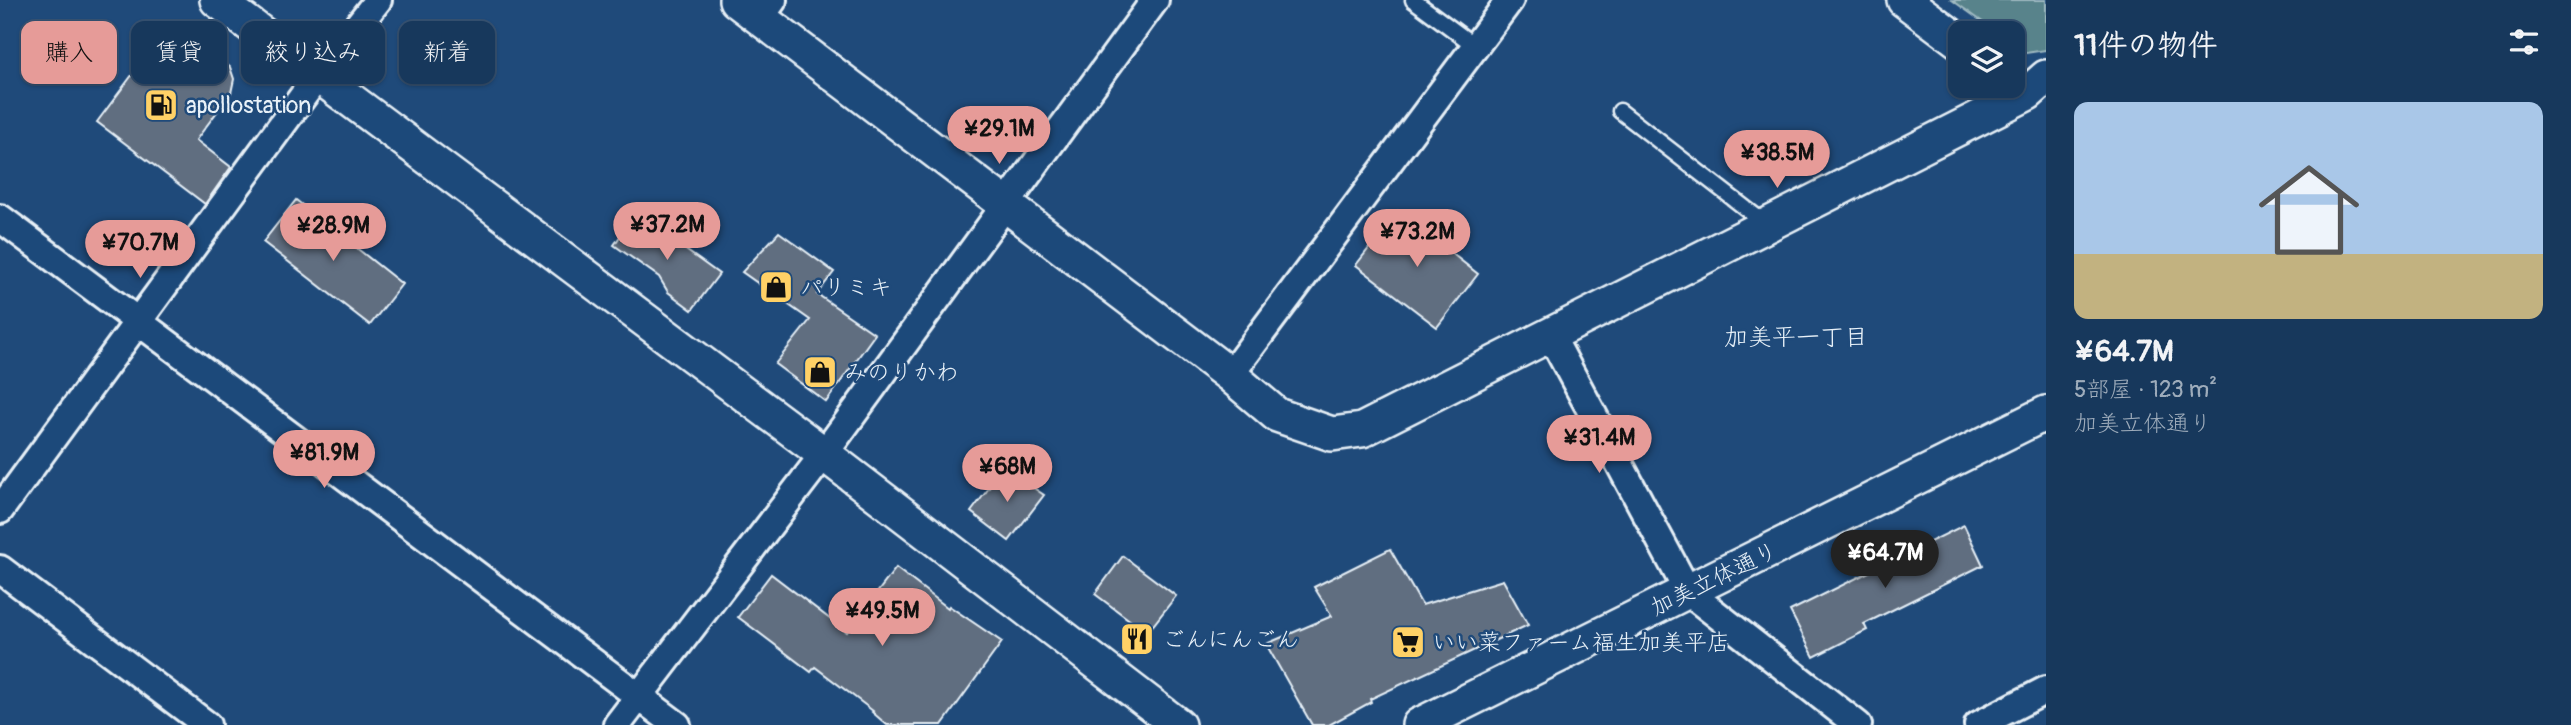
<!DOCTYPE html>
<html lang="ja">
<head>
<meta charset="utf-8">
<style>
  :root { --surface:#17385c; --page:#244365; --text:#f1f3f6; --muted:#9eacbb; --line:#365272; --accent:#e69b98 }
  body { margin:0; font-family:Pangolin,"Klee One",sans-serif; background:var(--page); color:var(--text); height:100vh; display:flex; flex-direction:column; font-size:26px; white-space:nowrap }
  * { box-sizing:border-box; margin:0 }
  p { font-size:23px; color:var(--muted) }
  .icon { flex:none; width:38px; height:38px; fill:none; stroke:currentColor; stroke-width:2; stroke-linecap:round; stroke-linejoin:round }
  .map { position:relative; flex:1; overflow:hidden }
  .side { display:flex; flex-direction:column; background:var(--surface); width:525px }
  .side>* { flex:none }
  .hud { position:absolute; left:21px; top:21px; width:665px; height:63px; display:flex; gap:14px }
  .buttons { position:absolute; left:1948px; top:21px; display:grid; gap:14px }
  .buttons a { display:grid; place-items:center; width:77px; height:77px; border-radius:14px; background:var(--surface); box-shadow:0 2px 5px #0004,0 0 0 2px var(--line); font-size:35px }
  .price { position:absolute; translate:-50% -60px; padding:0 16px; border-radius:24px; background:var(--accent); color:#111; font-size:23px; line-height:46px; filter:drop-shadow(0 2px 4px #0008) }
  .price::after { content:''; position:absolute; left:50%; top:42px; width:21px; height:16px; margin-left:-10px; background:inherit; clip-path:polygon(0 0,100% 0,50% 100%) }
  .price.current { background:#222; color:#fff }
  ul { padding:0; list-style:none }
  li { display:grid; align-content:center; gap:14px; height:371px; padding:0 28px }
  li+li { border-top:2px solid var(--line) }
  li span { display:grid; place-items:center; height:217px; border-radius:14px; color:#555 }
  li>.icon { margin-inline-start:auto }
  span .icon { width:126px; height:126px; fill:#fffc; stroke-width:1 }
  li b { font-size:30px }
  h2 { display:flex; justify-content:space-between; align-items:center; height:84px; padding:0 28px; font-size:30px }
  .pill { padding:0 24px; border-radius:14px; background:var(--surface); box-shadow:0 2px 5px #0004,0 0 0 2px var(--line); font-size:24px; line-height:63px }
  .pill.current { background:var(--accent); color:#111 }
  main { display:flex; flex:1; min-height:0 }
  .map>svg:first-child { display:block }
  .green { fill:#58838b; stroke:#a0bac2; stroke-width:2 }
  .building { fill:#606e80; stroke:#e8f1f8; stroke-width:2 }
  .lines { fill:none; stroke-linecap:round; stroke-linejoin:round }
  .service-casing { stroke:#e8f1f8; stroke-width:19 }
  .minor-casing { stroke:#e8f1f8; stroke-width:32 }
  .tertiary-casing { stroke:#e8f1f8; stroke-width:38 }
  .service { stroke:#1f4a7a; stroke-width:14 }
  .minor { stroke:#1f4a7a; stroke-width:26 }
  .tertiary { stroke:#1f4a7a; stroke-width:33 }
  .labels { text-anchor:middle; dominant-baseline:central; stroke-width:5; stroke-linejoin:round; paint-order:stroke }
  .poi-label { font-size:23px; fill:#e8f1f8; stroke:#1f4a7a; text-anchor:start }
  .street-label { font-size:23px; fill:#e8f1f8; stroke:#1f4a7a }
  .neighbourhood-label { font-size:24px; fill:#e8f1f8; stroke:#1f4a7a }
</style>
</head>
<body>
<main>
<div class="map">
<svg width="2046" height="725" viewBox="0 0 2046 725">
  <rect width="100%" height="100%" fill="#1f4a7a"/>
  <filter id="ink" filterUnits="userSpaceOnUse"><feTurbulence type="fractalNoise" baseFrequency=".0143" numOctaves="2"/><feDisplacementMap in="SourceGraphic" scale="14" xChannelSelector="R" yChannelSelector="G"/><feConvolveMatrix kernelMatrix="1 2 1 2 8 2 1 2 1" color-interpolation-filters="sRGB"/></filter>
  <g filter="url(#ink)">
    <!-- green -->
    <path class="green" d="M1952,0H2046V50L2026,53L2013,43L2012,33H1998Z"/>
    <!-- building -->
    <path class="building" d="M171,32H182L230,67L234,79L231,93L196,140L231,167L205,204L97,122L162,35Z
      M296,200L402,284L370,325L263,242Z
      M1398,211L1478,274L1437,327L1356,265Z
      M636,214L719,274L692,310L668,292L659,277L614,245Z
      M779,232L834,272L817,294L875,334L826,402L775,364L810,320L742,272Z
      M1004,468L1044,495L1009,541L971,512Z
      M1964,525L1983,565L1864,624L1867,630L1814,657L1790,611Z
      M1390,549L1422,605L1503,580L1528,625L1370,699L1371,702L1329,725H1312L1266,644L1332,616L1314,587Z
      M1123,556L1176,596L1147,633L1095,594Z
      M896,568L948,608L949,606L1002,642L942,725H887L872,712L873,711L815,667L811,672L738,617L771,574L847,632Z"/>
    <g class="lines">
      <!-- service casing -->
      <g class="service-casing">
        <path id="service" d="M1413,0L1475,46
          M1620,111L1766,224"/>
      </g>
      <!-- minor casing -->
      <g class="minor-casing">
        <path id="minor" d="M760,18L773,0
          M0,218L677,725
          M1551,336L1688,592L1858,725
          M1230,375L1510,0
          M0,510L317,77L378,0
          M0,569L207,725
          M617,725L824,454L1155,0
          M1978,725L2046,690"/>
      </g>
      <!-- tertiary casing -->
      <g class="tertiary-casing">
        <path id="tertiary" d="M217,0L824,454L1178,725
          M736,0L1230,375L1277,415L1332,434L1362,430L2028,93L2046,77
          M1904,0L1960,42
          M1419,725L2046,413"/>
      </g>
      <!-- service -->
      <use href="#service" class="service"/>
      <!-- minor -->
      <use href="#minor" class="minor"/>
      <!-- tertiary -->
      <use href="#tertiary" class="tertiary"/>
    </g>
  </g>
  <!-- icons -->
  <defs>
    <g id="fuel-square" transform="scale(1.75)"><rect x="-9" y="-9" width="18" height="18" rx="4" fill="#ffd166" stroke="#1f4a7a"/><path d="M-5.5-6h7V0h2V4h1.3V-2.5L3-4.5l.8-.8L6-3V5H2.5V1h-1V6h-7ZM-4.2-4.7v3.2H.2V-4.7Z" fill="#111"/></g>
    <g id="shop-square" transform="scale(1.75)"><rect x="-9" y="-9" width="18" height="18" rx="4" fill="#ffd166" stroke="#1f4a7a"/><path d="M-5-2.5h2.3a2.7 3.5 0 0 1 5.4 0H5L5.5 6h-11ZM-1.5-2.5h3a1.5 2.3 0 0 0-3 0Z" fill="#111"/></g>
    <g id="restaurant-square" transform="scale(1.75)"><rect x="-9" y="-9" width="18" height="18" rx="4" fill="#ffd166" stroke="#1f4a7a"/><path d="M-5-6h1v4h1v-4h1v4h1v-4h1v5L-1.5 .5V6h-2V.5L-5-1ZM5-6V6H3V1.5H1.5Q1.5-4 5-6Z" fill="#111"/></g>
    <g id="supermarket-square" transform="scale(1.75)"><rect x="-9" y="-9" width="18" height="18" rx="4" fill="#ffd166" stroke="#1f4a7a"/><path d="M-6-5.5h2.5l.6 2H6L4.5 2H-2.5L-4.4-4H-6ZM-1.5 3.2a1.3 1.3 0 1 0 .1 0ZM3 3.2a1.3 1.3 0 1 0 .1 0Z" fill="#111"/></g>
  </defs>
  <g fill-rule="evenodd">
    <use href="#fuel-square" x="161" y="105"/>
    <use href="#shop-square" x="776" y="287"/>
    <use href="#shop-square" x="820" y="372"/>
    <use href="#restaurant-square" x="1137" y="639"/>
    <use href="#supermarket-square" x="1408" y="642"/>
  </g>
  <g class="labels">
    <!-- poi labels -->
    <g class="poi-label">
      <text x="186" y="105">apollostation</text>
      <text x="800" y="287">パリミキ</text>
      <text x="844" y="372">みのりかわ</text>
      <text x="1162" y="639">ごんにんごん</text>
      <text x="1432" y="642">いい菜ファーム福生加美平店</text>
    </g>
    <!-- street labels -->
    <g class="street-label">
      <text transform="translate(1714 579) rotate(-26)">加美立体通り</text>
    </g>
    <!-- neighbourhood labels -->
    <g class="neighbourhood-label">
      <text x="1796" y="337">加美平一丁目</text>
    </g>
  </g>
</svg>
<div class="buttons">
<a><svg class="icon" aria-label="layers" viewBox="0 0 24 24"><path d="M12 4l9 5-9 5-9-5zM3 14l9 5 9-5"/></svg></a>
</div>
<b class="price" style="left:999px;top:166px">¥29.1M</b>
<b class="price" style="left:1777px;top:190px">¥38.5M</b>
<b class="price" style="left:667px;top:262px">¥37.2M</b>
<b class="price" style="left:333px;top:263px">¥28.9M</b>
<b class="price" style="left:1417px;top:269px">¥73.2M</b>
<b class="price" style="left:140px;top:280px">¥70.7M</b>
<b class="price" style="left:1599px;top:475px">¥31.4M</b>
<b class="price" style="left:324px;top:490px">¥81.9M</b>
<b class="price" style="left:1007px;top:504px">¥68M</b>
<b class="price current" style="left:1885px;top:590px">¥64.7M</b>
<b class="price" style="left:882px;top:648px">¥49.5M</b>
<div class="hud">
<a class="pill current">購入</a>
<a class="pill">賃貸</a>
<a class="pill">絞り込み</a>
<a class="pill">新着</a>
</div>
</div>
<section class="side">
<h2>11件の物件<svg class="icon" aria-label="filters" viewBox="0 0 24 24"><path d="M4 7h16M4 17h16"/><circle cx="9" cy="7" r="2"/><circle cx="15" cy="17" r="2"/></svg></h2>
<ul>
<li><span style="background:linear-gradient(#a9c7e8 70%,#c2b280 0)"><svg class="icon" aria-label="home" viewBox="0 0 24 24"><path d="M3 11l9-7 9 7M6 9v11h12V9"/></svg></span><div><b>¥64.7M</b><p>5部屋 · 123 m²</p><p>加美立体通り</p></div></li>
</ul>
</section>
</main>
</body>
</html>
